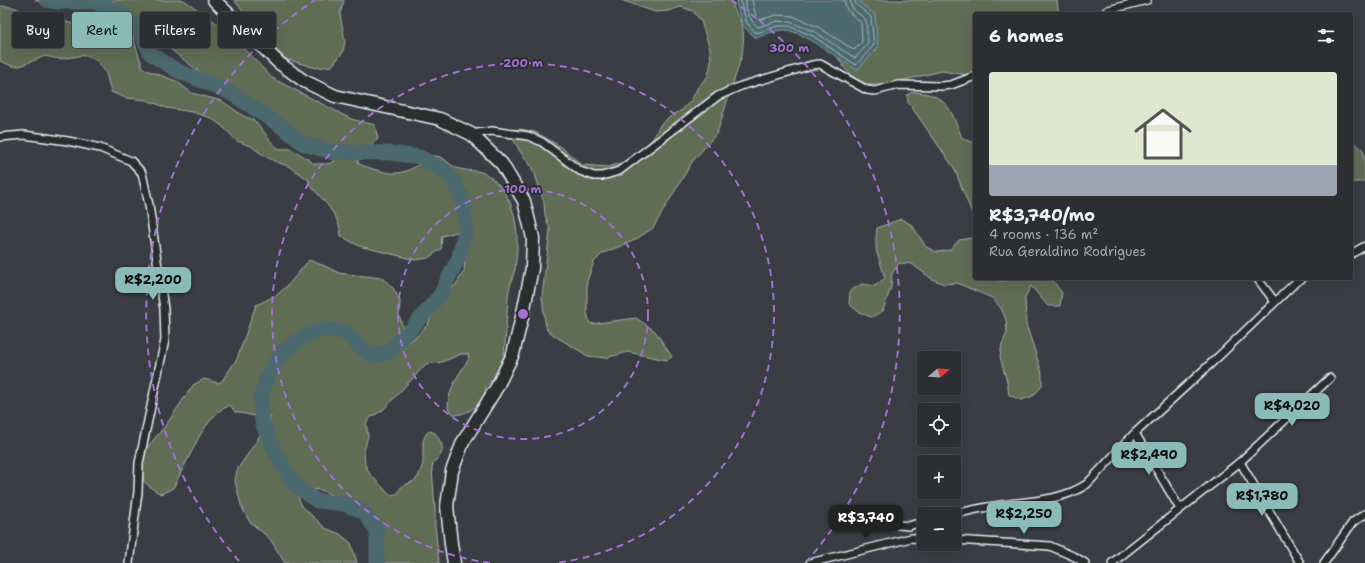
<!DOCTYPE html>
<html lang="en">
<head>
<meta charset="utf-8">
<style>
  :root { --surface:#2c2e32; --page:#383a3e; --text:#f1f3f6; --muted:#a6a8ac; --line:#484a4d; --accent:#8bbbb9 }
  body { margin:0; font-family:"Shantell Sans",sans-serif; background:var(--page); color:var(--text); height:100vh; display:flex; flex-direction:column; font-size:15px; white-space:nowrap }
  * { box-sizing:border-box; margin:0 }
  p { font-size:13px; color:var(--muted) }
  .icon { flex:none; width:22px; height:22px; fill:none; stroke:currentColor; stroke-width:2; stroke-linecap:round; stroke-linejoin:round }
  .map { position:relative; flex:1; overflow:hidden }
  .drawer { position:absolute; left:973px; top:12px; width:380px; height:268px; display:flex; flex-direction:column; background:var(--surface); border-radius:4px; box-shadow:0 4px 16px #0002,0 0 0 1px var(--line) }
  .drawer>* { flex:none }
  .top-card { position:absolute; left:12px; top:12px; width:380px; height:36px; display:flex; gap:8px }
  .needle { width:26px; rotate:72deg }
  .controls { position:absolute; left:917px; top:351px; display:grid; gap:8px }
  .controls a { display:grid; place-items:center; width:44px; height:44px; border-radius:4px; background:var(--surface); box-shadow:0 4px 16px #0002,0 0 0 1px var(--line); font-size:20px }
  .price { position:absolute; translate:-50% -34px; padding:0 9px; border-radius:8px; background:var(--accent); color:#111; font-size:13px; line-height:26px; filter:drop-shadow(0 1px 2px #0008) }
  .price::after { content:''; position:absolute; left:50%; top:24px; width:12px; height:9px; margin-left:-6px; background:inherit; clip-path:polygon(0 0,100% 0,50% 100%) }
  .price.selected { background:#222; color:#fff }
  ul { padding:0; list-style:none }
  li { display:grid; align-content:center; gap:8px; height:212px; padding:0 16px }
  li+li { border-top:1px solid var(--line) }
  li span { display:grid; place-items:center; height:124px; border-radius:4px; color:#555 }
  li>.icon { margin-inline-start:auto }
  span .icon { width:72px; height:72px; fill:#fffc; stroke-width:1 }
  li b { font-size:17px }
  h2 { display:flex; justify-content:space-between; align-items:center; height:48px; padding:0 16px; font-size:17px }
  .chip { padding:0 14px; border-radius:4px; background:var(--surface); box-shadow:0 4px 16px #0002,0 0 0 1px var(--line); font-size:14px; line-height:36px }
  .chip.selected { background:var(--accent); color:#111 }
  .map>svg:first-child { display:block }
  .green { fill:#616d54; stroke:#a4afa6 }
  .water { fill:#4b696e; stroke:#8a9fa5 }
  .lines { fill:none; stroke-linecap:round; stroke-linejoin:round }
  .shore { stroke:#a9bbc1; stroke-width:1 }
  .river { stroke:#4b696e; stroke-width:15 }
  .minor-casing { stroke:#e8f1f8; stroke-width:10 }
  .primary-casing { stroke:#e8f1f8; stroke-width:15 }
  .minor { stroke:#2a2d2e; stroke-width:7 }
  .primary { stroke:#2a2d2e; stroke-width:12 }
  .ring { fill:none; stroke:#a171d3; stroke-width:2; stroke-dasharray:7 5 }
  .centre { fill:#a171d3; stroke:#2a2d2e; stroke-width:2 }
  .ring-label { font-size:12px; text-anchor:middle; font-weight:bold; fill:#a171d3; stroke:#2a2d2e; stroke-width:3.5; stroke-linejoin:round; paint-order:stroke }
</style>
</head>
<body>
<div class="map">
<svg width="1365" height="563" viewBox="0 0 1365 563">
  <rect width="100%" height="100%" fill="#3a3d43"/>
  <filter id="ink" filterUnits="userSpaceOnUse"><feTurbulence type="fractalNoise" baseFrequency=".025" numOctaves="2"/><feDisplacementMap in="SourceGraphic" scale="8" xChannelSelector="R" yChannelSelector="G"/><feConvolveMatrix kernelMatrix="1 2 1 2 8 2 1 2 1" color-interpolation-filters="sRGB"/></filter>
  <g filter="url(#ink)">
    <!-- green -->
    <path class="green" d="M35,0H100C75,6 60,10 35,0Z
      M102,0H184L226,30L272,78L351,119L375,125L378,139L367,150L358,155V163L361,165C383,172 397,179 418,165C424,162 427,157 433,156C443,155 449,165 457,168C467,172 477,169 486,174C518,194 520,236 515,269C513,278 509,287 508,296C507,312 506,328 505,344C504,352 504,361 501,368C498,375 491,381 486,387C485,390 485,393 484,396C479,407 466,414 455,415L448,409C448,389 458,375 469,359L468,354H461L442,362L426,364L383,410L370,418L366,423L368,436L364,451L365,465L370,474L390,495L397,494L402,486L414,481L418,477L423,464V441L426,434L430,431L435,433C439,439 445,447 441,454C437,461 434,459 432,468L435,509V526L439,563H382L383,554L378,540L370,522L357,513L346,503L321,490L308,489L297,495L302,506L325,528L340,534L351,543L357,563H285L270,539L249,521L241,505L235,481L237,470L256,442L271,416L260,417L235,412L230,405L219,411L209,422L200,435L173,488L161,494C145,485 141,480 136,463L145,450L166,425L193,385L204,379L218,383L221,382L237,359L256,305L277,295L290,283L309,260L327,267L339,273L382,278L393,288L400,301L399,315L408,343L418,335L428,324L434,309L445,295L457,283L464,271L465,258L463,245L457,232L442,236L441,249L428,258L416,260L359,246L341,236C340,215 322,199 309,184V180L288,166L276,162L263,155L251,146L237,141L222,126L211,118L192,112L167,108L147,100L126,98L111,92L106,73L102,67L97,61L86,55L59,59L45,56L20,66H12L0,61V6L13,7L37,17L50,20L63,21L78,25L89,21L113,25L128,30L132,35L143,68L149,71L176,81L192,93L222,101L245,117C259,118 267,141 278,148C282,150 286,148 290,149C294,150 312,161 314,164H327L334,162L328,152L311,147L287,136L257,108L242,105L116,7Z
      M234,0H344L340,14L345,41L343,52L332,66L316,68L285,59L261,34Z
      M621,0H732C733,11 741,19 743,30C744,38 743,46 742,55L717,133L692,162L653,228L633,241L603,253L594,262L587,281V313L590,324L636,318L655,331L672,357L666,360L628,352L605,358L588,356L555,336L547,330L545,322L542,297L550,230L545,215L544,203L535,174L529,163L521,153L508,130L521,129L535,132L560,146L582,165L609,167L623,162L634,156L644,148L654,137L660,125L671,116L682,110L692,99L698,87L708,76L711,62L710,49L701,21L693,11L681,7L668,11L655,12Z
      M845,0H1057L1059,14H975V79L967,75L942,71L884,85H862L846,70L832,49Z
      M912,92C947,93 951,110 962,138L975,143V221L954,168L908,102L907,95Z
      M1351,140C1355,144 1360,146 1363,150C1365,155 1365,173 1365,179L1363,182H1351Z
      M901,219L912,225L926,247L937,252L950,250L959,240L972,238L975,243V278H996L999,281L1012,280L1013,278H1051L1062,293L1060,306H1048L1031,286L1025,297L1026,324L1042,373V386L1033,396L1021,400L1009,395L1007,382L1000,357L1002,344L1007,333L1006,320L1001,308L992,298L957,283L944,284L932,279L912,264L899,263L892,274L891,287L883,311L871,317L859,312L849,304L850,291L862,284L875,286L885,278C883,270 880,262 877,253C875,245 876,236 877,228Z"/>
    <!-- water -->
    <path class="water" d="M737,0H857L875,15L878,48L857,70C840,60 804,32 786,30C776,29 765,35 756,38L743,26L736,4Z"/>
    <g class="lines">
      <!-- shore -->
      <path class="shore" d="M741,0V4L747,23L756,33L778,26H789L813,36L856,65L874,45L871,17L856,4L855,0
        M746,0C745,10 750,21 758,27L777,21L790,22L815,32L855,58L868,44L866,20L852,8L850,0
        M752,0L756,17L759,20L776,15L793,16L818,27L854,50L862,42L861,23L847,10L844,0"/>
      <!-- river -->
      <path class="river" d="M47,0L58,2H94L119,11L137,27L151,54L178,71L229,92L278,124L304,144L332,152L389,153L420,157L448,173L462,197L466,229L459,257L440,295L412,328L388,353L372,356L358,345L346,333L326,329L304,337L283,351L268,375L260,399L262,422L276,454L295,485L317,501L345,504L364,512L377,531V563"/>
      <!-- minor casing -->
      <g class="minor-casing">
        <path id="minor" d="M1104,14L1108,10L1147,0
          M471,134L492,131L528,136L542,142L580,171L594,176H602L619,171L718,96L741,86L812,65L820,64L867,90L875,91L898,85L942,86L951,85L975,76
          M0,137L24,135L68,141L100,148L131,161L142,173L149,205L164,309L165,340L139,463L138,492L129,563
          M1351,254L1365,246
          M1257,278L1275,302
          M1135,433L1180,509
          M1240,462L1300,563
          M954,514C969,511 984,507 1000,505C1029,501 1062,501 1087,484L1135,433L1218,357L1296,282L1303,278
          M880,523L909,526L924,521
          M954,540L1050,546L1075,557L1085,563
          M810,563L911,538L924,539
          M1112,563L1240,462L1330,378
          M1324,563L1353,522L1365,514"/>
      </g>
      <!-- primary casing -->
      <g class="primary-casing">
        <path id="primary" d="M214,0L279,63L304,81L335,96L440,119L471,134L502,164L524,201L533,238L532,268L523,313L513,354L497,387L463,442L452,471L447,506L451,544L454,563"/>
      </g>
      <!-- minor -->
      <use href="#minor" class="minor"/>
      <!-- primary -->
      <use href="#primary" class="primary"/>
    </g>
  </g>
  <!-- distance rings -->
  <g class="ring">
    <circle cx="523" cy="314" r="125"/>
    <path d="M490 563A251 251 0 1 1 556 563"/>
    <path d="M239 561A376 376 0 0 1 315 0M731 0A376 376 0 0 1 807 561"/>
  </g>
  <circle cx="523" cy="314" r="6" class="centre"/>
  <g class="ring-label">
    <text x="789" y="52">300 m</text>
    <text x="523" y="67">200 m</text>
    <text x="523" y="193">100 m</text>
  </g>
</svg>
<div class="controls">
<a><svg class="needle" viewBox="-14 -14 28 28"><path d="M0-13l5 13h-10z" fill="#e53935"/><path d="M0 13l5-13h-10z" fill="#a6a8ac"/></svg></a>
<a><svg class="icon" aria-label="locate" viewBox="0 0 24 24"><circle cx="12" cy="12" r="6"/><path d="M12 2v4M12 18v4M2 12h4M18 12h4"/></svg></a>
<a>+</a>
<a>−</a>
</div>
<b class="price" style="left:153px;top:301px">R$2,200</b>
<b class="price" style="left:1292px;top:427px">R$4,020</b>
<b class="price" style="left:1149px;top:476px">R$2,490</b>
<b class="price" style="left:1262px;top:517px">R$1,780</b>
<b class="price" style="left:1024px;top:535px">R$2,250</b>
<b class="price selected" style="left:866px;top:539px">R$3,740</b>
<div class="top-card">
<a class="chip">Buy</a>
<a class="chip selected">Rent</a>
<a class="chip">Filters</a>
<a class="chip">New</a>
</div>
<section class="drawer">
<h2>6 homes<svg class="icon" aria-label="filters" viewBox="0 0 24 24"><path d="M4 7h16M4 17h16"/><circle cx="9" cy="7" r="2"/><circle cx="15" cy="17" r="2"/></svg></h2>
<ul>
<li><span style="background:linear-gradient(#dfe7d0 75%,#9aa5b1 0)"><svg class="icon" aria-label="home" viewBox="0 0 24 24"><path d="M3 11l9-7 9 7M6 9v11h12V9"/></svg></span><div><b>R$3,740/mo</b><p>4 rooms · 136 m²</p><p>Rua Geraldino Rodrigues</p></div></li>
</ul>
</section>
</div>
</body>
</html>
